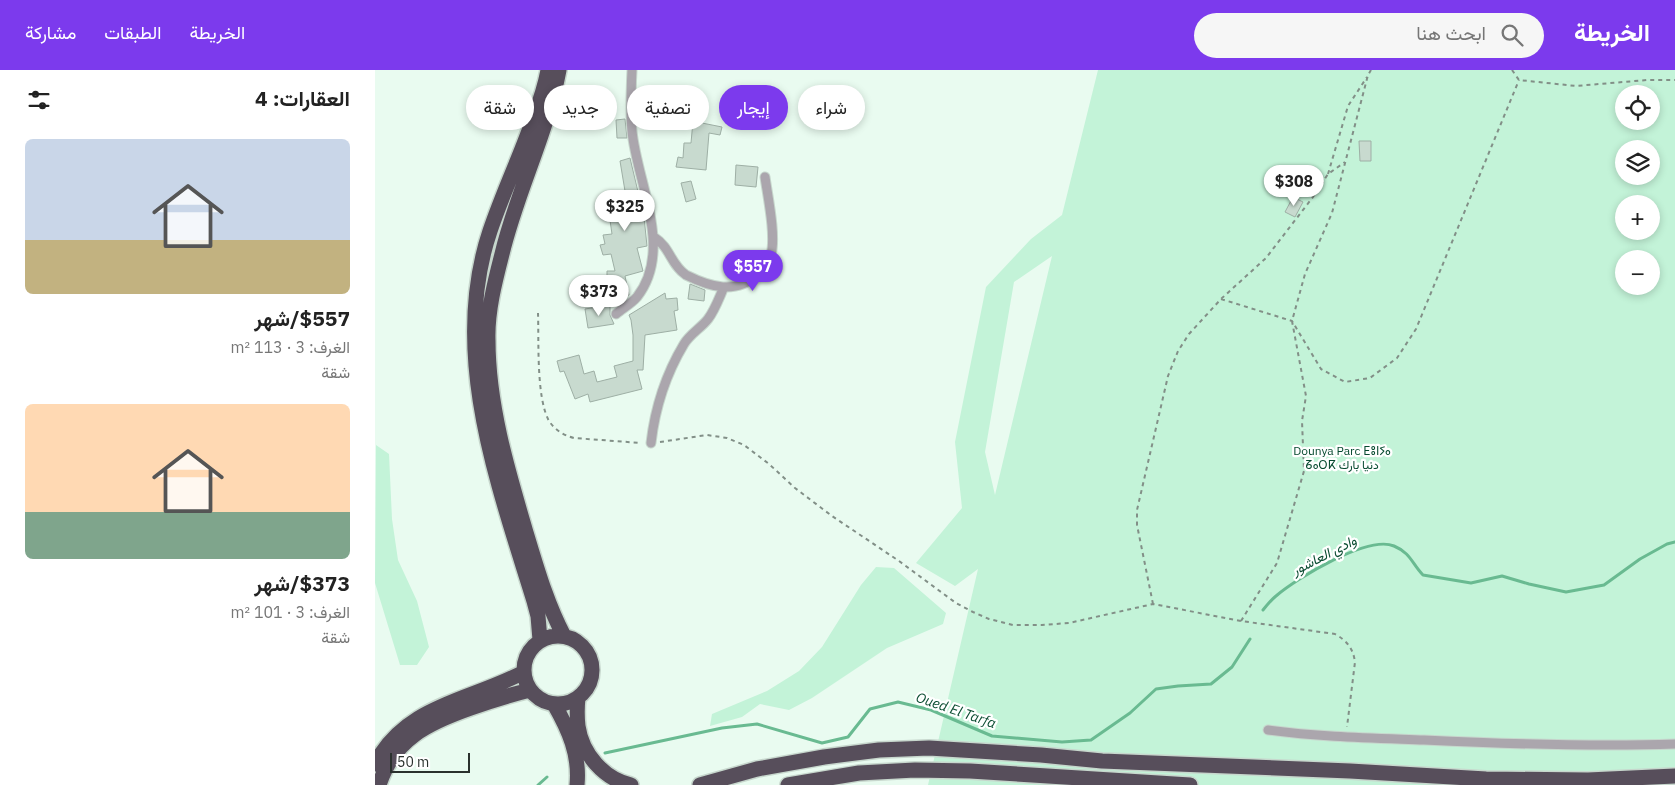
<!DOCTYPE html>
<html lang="ar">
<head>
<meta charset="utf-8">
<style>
  :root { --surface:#fff; --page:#f6f6f6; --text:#222; --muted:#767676; --accent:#7c3aed }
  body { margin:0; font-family:"IBM Plex Sans",Vazirmatn,"Noto Sans Tifinagh",sans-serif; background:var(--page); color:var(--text); direction:rtl; height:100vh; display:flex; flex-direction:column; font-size:19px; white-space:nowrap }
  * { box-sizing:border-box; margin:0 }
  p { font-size:16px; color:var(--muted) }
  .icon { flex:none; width:28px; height:28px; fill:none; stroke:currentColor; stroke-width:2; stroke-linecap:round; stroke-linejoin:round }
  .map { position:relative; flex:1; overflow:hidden; direction:ltr }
  .drawer { display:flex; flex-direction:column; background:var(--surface); width:375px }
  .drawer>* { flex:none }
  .top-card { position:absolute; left:15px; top:15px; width:475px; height:45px; direction:rtl; display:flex; gap:10px }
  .controls { position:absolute; left:1240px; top:15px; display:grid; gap:10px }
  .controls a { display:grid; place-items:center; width:45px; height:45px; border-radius:50%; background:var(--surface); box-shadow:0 2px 8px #0003; font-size:25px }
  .scale { position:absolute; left:15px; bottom:12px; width:80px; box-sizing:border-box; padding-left:5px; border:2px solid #2a312d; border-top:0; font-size:14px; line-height:18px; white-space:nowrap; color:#2a312d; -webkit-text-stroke:4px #fff; paint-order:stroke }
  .price { position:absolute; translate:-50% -42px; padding:0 11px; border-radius:18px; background:#fff; color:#222; font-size:16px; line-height:32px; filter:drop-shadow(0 1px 2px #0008) }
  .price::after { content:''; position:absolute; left:50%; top:30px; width:15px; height:11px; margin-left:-8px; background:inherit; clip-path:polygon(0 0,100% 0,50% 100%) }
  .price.current { background:var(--accent); color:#fff }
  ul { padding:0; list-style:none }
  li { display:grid; align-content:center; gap:10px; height:265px; padding:0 25px }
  li span { display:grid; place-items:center; height:155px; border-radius:8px; color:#555 }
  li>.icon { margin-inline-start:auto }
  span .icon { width:90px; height:90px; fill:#fffc; stroke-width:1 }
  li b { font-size:21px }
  h2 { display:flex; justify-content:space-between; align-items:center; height:60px; padding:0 25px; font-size:21px }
  .pill { padding:0 18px; border-radius:22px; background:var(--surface); box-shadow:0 2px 8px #0003; font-size:18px; line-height:45px }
  .pill.current { background:var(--accent); color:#fff }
  header { display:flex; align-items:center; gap:30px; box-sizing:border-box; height:70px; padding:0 25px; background:var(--accent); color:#fff }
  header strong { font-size:24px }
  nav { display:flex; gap:28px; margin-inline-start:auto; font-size:18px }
  .search { width:350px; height:45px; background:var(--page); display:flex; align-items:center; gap:12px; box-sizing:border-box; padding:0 18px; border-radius:28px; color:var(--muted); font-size:19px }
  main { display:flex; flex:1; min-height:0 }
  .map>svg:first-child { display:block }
  .green { fill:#c3f3d8; fill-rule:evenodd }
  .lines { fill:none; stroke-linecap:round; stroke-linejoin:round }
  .stream { stroke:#69ba91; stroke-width:3 }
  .building { fill:#c8dacf; stroke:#9eafa5 }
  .street-casing { stroke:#c7d7cd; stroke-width:11 }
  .highway-casing { stroke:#c7d7cd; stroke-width:18 }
  .path { stroke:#828f87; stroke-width:2; stroke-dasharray:4 4; stroke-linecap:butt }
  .street { stroke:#aba6ad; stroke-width:9 }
  .highway { stroke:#574e5b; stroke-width:15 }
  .labels { text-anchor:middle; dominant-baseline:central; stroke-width:4.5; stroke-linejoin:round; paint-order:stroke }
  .park-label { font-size:12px; fill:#064a2f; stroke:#fff }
  .water-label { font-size:14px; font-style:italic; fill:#0b4d32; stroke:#fff }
</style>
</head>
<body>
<header>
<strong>الخريطة</strong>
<div class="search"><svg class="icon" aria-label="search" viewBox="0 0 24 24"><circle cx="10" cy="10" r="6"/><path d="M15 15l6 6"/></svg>ابحث هنا</div>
<nav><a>الخريطة</a><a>الطبقات</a><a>مشاركة</a></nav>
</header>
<main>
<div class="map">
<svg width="1300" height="715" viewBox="0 0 1300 715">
  <rect width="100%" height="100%" fill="#e9fbf0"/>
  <!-- green -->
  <path class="green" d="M723,0H1300V715H553L603,499L580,516L541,493L587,438L580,372L611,217L656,169L687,145ZM1249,24H1276V51H1249ZM1249,79H1276V106H1249ZM1249,134H1276V161H1249ZM677,186L620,425L610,382L639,212ZM1249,189H1276V216H1249Z
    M1,375L14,384L17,449L23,490L42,531L54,577L42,595H25L0,513Z
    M501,497L519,498L571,543L568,554L512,578L437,628L414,640L385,634L367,647L335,656L337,644L392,621L424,601L447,577L486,515Z"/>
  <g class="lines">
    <!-- stream -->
    <path class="stream" d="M888,540C892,535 896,530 901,526C922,508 993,465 1019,476C1036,483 1037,494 1048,505L1096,513L1127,506L1154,514L1191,522L1229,515L1265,489L1292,474L1300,472
      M230,683L347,658L382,654L447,673L473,667L495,639L523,632L556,640L617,666L687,672L716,670L755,643L781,619L803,616L836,614L857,597L875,569
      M163,715L172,707"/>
  </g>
  <!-- building -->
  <path class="building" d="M301,36H321L330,38L327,53L347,57L345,65L334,63L331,100L301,97L303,87L308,88L309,73H316L318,51H301Z
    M250,49L252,68H242L241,50Z
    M984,71H996V91H985Z
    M255,88L269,147L272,176L262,178L268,201L250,206L254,225L243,227L232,209V201H240L236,184L228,185L225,175L230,174L228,165L237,164L232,130L245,128L244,122L250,121L245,91Z
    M361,95L383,97L381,117L360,115Z
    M316,111L321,129L311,132L306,113Z
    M918,127L928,132L920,147L910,142Z
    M315,214L330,220L329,231L313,229Z
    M290,223L291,229L302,228L303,240L299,241L302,260L270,265L268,300H262L267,319L215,332L213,324L200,329L189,301L185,302L182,291L204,285L209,304L219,301L222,312L242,307L239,296L258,291V265L256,250L254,245Z
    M235,235V245L239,254L213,258L210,239Z"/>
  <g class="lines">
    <!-- street casing -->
    <g class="street-casing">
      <path id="street" d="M279,167C296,178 295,194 311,205C335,217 361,225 383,204C388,199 394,192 396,185C401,165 393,128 390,107
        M241,244C248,238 256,234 262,227C299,180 262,113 257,61C255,41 256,20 257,0
        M276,373C280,338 291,304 309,274C315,264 326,258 333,249C340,240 344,228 349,217
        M893,660C944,667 996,668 1049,670C1133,674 1216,677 1300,674"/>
    </g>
    <!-- highway casing -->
    <g class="highway-casing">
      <path id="highway" d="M184,0C172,64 142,121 127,184C120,211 112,242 113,270C113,334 132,398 150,459C161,495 171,532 189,566
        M149 600a34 34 0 1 1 68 0a34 34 0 1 1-68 0Z
        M165,570L163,546L159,531C123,414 74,283 115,161C128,122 146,85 159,47C165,31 170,17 173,0
        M203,628C202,637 202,647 203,656C207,684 229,709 256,715
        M179,634C194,660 205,685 202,715
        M0,694C32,634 95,631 149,602
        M4,715C19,669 53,653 96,638C115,631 135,625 155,620
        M325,715L382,699L449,687L504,680L554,678L666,685L727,691L975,701L1111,709L1213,710L1300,706
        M413,715L484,703L540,700L595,701L815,715"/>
    </g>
    <!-- path -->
    <path class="path" d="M1137,0L1144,10L1201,16L1272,10H1300
      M953,104L973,36L992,7
      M846,229L917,251L946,299L970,312L995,308L1022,288L1041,259L1144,10
      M163,243C164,271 161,327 174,351C180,360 188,365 199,368L266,373
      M285,372L332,365L352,368L369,375L394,394L420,418L457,446L524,491L581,533L598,542L614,549L638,555H667L694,553L778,534L866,551L960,564C972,571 978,578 980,592L972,657
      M778,534L762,455V440L793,306L803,281L814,264L846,229L891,188L938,127L953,104L970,92
      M866,551L902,493L929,401L927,351L931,326L917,251L930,204L957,143L993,5L996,0"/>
    <!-- street -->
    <use href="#street" class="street"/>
    <!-- highway -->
    <use href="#highway" class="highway"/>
  </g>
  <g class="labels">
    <!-- park labels -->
    <g class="park-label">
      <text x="967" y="380">Dounya Parc ⴹⵓⵏⵢⴰ<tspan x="967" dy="14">ⵒⴰⵔⴽ دنيا بارك</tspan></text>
    </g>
    <!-- water labels -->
    <g class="water-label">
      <text transform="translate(949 485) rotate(-27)">وادي العاشور</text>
      <text transform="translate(581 640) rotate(19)">Oued El Tarfa</text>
    </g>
  </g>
</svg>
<div class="controls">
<a><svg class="icon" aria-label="locate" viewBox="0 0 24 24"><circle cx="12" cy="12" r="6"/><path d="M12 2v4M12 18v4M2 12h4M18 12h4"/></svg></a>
<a><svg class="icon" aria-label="layers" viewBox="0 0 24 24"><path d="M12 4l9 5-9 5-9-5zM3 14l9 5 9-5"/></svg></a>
<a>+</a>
<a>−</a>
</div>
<div class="scale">50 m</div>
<b class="price" style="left:919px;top:137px">$308</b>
<b class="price" style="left:250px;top:162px">$325</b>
<b class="price current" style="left:378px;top:222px">$557</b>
<b class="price" style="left:224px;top:247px">$373</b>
<div class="top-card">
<a class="pill">شراء</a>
<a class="pill current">إيجار</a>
<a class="pill">تصفية</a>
<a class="pill">جديد</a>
<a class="pill">شقة</a>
</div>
</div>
<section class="drawer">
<h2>العقارات: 4<svg class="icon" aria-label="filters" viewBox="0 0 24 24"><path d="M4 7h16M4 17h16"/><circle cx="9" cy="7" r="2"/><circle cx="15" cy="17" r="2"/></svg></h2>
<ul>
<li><span style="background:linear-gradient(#c9d6e8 65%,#c2b280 0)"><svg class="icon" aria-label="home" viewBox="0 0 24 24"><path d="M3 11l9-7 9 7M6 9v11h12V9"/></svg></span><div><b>$557/شهر</b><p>الغرف: 3 · 113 m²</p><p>شقة</p></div></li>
<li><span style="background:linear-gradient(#ffd9b3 70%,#7fa58c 0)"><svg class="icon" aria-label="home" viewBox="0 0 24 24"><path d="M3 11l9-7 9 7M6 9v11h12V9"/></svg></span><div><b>$373/شهر</b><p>الغرف: 3 · 101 m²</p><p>شقة</p></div></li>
</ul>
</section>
</main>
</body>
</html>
